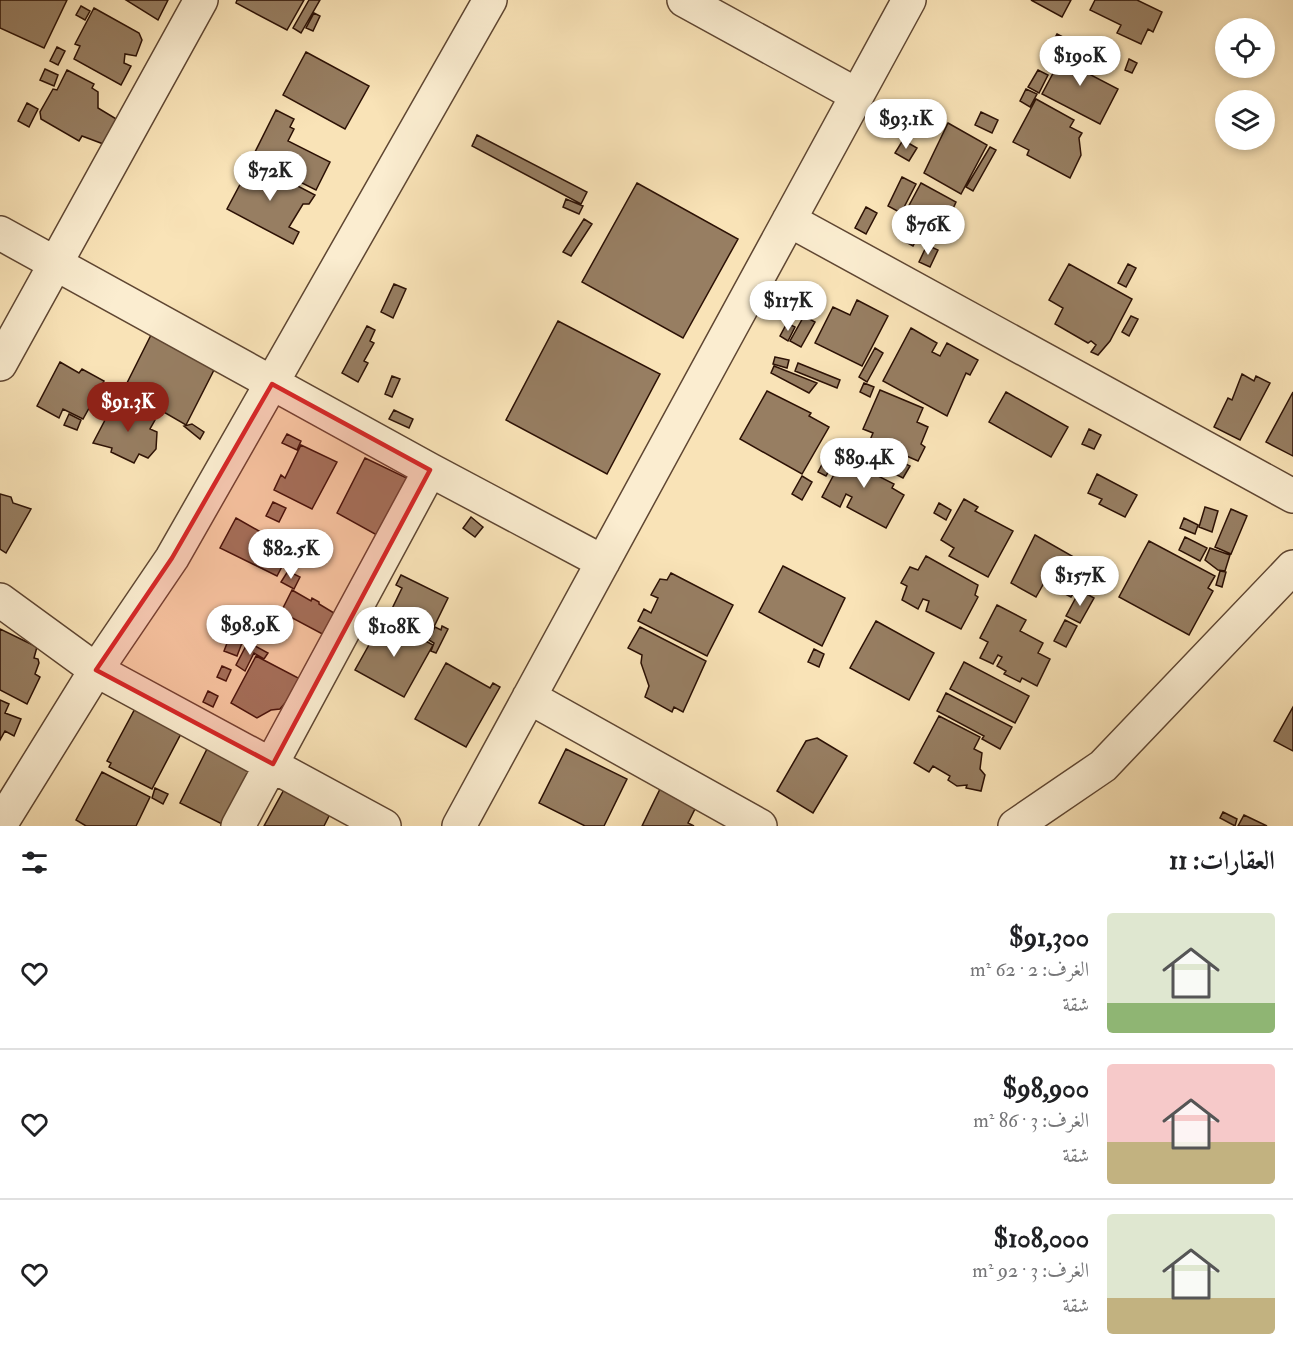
<!DOCTYPE html>
<html lang="ar">
<head>
<meta charset="utf-8">
<style>
  :root { --surface:#fff; --page:#f6f6f6; --text:#202124; --muted:#757577; --line:#e0e0e0; --accent:#8f2418 }
  body { margin:0; font-family:"IM FELL Double Pica",Amiri,serif; background:var(--page); color:var(--text); direction:rtl; height:100vh; display:flex; flex-direction:column; font-size:22px; white-space:nowrap }
  * { box-sizing:border-box; margin:0 }
  p { font-size:20px; color:var(--muted) }
  .icon { flex:none; width:33px; height:33px; fill:none; stroke:currentColor; stroke-width:2; stroke-linecap:round; stroke-linejoin:round }
  .map { position:relative; height:826px; overflow:hidden; direction:ltr }
  .panel { display:flex; flex-direction:column; background:var(--surface); flex:1 }
  .panel>* { flex:none }
  .controls { position:absolute; left:1215px; top:18px; display:grid; gap:12px }
  .controls a { display:grid; place-items:center; width:60px; height:60px; border-radius:50%; background:var(--surface); box-shadow:0 3px 9px #0003; font-size:30px }
  .price { position:absolute; translate:-50% -51px; padding:0 14px; border-radius:21px; background:#fff; color:#222; font-size:20px; line-height:39px; filter:drop-shadow(0 2px 3px #0008) }
  .price::after { content:''; position:absolute; left:50%; top:36px; width:18px; height:14px; margin-left:-9px; background:inherit; clip-path:polygon(0 0,100% 0,50% 100%) }
  .price.selected { background:var(--accent); color:#fff }
  ul { padding:0; list-style:none }
  li { display:flex; align-items:center; gap:18px; height:150px; padding:0 18px }
  li+li { border-top:2px solid var(--line) }
  li span { display:grid; place-items:center; flex:none; width:168px; height:120px; border-radius:6px; color:#555 }
  li>.icon { margin-inline-start:auto }
  span .icon { width:72px; height:72px; fill:#fffc; stroke-width:1 }
  li b { font-size:26px }
  h2 { display:flex; justify-content:space-between; align-items:center; height:72px; padding:0 18px; font-size:26px }
  .map>svg:first-child { display:block }
  .building { fill:#977e62; stroke:#2c1105; stroke-width:1.5 }
  .lines { fill:none; stroke-linecap:round; stroke-linejoin:round }
  .minor-casing { stroke:#5f4632; stroke-width:36 }
  .minor { stroke:#fbedd0; stroke-width:33 }
  .marked { fill:#d62828; fill-opacity:0.2; stroke:#d62828; stroke-width:4.5; stroke-linejoin:round }
</style>
</head>
<body>
<div class="map">
<svg width="1293" height="826" viewBox="0 0 1293 826">
  <rect width="100%" height="100%" fill="#f9e3b7"/>
  <filter id="stains"><feTurbulence type="fractalNoise" baseFrequency=".00333" numOctaves="4"/><feColorMatrix values="0 0 0 0 .2 0 0 0 0 .09 0 0 0 0 .02 0 0 0 .5 -.17"/></filter>
  <radialGradient id="worn" r=".72"><stop offset=".6" stop-color="#630" stop-opacity="0"/><stop offset="1" stop-color="#630" stop-opacity=".3"/></radialGradient>
  <!-- building -->
  <path class="building" d="M0,0H67L44,48L0,28Z
    M126,0H168L158,20Z
    M237,0H304L287,30L236,3Z
    M309,0H320L301,33L293,28Z
    M1031,0H1071L1062,17Z
    M1095,0H1137L1162,12L1153,32L1148,29L1141,44L1117,33L1121,25L1090,10Z
    M81,6L90,11L85,20L76,15Z
    M94,8L139,33L142,40L136,56L125,54L124,63L131,66L121,85L74,59L80,46L75,44Z
    M314,13L320,16L313,31L306,28Z
    M1057,34L1067,39L1054,63L1044,58Z
    M57,47L65,51L58,65L50,61Z
    M1067,47L1093,61L1087,73L1118,89L1100,124L1042,94Z
    M306,52L369,86L345,129L283,95Z
    M1129,59L1137,63L1132,73L1125,70Z
    M45,69L58,75L54,86L40,80Z
    M67,70L94,84L92,88L98,92V108L118,120L106,145L82,136L79,141L41,119L40,112L53,89L57,90Z
    M1038,70L1048,75L1039,93L1028,87Z
    M1026,89L1037,94L1030,107L1020,101Z
    M1036,99L1074,120L1070,127L1082,133L1079,138L1081,155L1070,178L1027,155L1029,150L1013,142Z
    M27,103L38,109L29,127L18,121Z
    M276,110L294,119L290,127L294,129L288,141L330,162L316,190L252,158Z
    M981,112L998,120L992,133L975,125Z
    M948,123L987,145L961,194L924,173Z
    M477,135L587,192L581,204L472,146Z
    M903,140L917,148L909,161L895,153Z
    M990,147L996,150L973,191L966,187Z
    M252,162L315,195L309,204H303L289,227L299,232L293,244L227,209Z
    M902,177L916,184L901,213L888,206Z
    M637,183L738,239L683,338L582,282Z
    M921,183L956,202L948,220L952,223L948,231L943,228L935,243L919,235L913,246L902,240L905,235L898,226Z
    M566,199L583,206L579,214L563,207Z
    M866,207L877,213L866,234L855,228Z
    M584,219L592,224L571,256L563,252Z
    M927,245L938,250L930,267L919,262Z
    M1069,264L1132,299L1110,341L1098,355L1091,352L1096,345L1091,341L1088,343L1055,324L1063,308L1049,300Z
    M1128,264L1136,268L1126,287L1118,283Z
    M394,284L406,289L393,318L381,312Z
    M857,300L888,316L862,366L815,343L833,307L850,315Z
    M804,316L815,322L801,347L790,341Z
    M1131,316L1138,319L1129,336L1122,332Z
    M558,321L660,374L607,474L506,420Z
    M787,323L795,327L788,341L780,336Z
    M367,326L375,330L370,341L374,343L364,361L368,363L358,382L342,373Z
    M911,328L937,343L932,352L940,356L947,343L978,360L970,375L966,373L947,416L883,381Z
    M153,331L215,368L186,425L124,389Z
    M875,348L883,353L867,382L859,377Z
    M775,357L789,360L787,368L773,364Z
    M60,362L79,373L82,369L104,381L83,419L63,409L59,418L37,406Z
    M798,363L840,380L837,388L795,371Z
    M774,366L817,383L809,393L771,373Z
    M1242,374L1254,381L1256,376L1270,383L1240,440L1214,427L1228,398L1232,400Z
    M392,376L400,379L392,397L385,394Z
    M864,383L874,387L870,397L860,392Z
    M880,390L923,408L917,422L928,427L921,444L925,447L918,461L870,440L873,433L863,429Z
    M767,391L811,413L809,416L829,427L802,474L740,439Z
    M1006,392L1068,427L1051,457L989,422Z
    M1293,392V456L1266,442Z
    M118,399L155,420L150,429L157,432L156,449L148,458L139,454L134,463L111,452L112,448L93,443L105,420L103,419L105,414L109,416Z
    M394,410L413,419L409,428L389,419Z
    M69,414L81,420L77,430L64,425Z
    M192,424L204,432L200,439L184,426Z
    M1089,429L1101,435L1094,449L1082,444Z
    M287,434L301,441L297,450L282,443Z
    M835,440L844,445L826,476L818,472Z
    M301,445L337,462L312,509L274,490L281,475L285,478Z
    M848,448L883,467L878,476L894,484L892,488L904,495L886,528L847,507L852,497L846,494L840,507L822,497Z
    M891,457L910,466L903,478L885,469Z
    M365,458L415,482L384,539L337,513Z
    M1097,474L1137,495L1125,517L1099,504L1102,499L1088,493Z
    M802,476L812,482L802,500L792,494Z
    M0,494L11,497L13,503L31,509L6,553L0,549Z
    M964,499L978,507L975,511L1013,531L988,577L949,556L954,548L941,540Z
    M273,502L286,508L279,522L266,516Z
    M939,503L951,510L946,520L934,513Z
    M1205,507L1218,511L1212,532L1199,527Z
    M1231,509L1247,516L1231,554L1215,547Z
    M471,517L483,527L475,537L463,528Z
    M236,518L273,539L270,547L287,557L277,576L220,548Z
    M1184,518L1198,525L1195,534L1180,528Z
    M1035,535L1079,560L1070,579L1078,586L1071,597L1044,583L1036,597L1011,583Z
    M1185,537L1207,548L1200,561L1179,550Z
    M1149,541L1215,576L1208,588L1213,591L1189,635L1119,597Z
    M1210,548L1230,555L1225,571L1218,570L1205,560Z
    M926,556L978,585L975,595L978,597L961,629L926,611L929,601L923,599L918,609L902,600L907,586L901,583L910,567L918,570Z
    M783,566L845,598L822,646L759,612Z
    M288,571L300,577L294,589L281,582Z
    M1220,571L1226,572L1222,587L1216,585Z
    M671,573L733,605L707,656L638,621L644,609L651,613L658,598L651,595L660,579L667,580Z
    M401,575L448,598L428,639L388,617L402,588L396,585Z
    M292,590L311,601L312,598L319,602V604L339,616L328,637L281,612Z
    M1080,590L1094,598L1080,623L1066,616Z
    M997,605L1026,620L1020,631L1043,643L1038,653L1050,659L1037,686L1022,678L1020,682L1004,674L1006,671L997,666L1002,657L998,655L993,664L980,658L988,642L980,638Z
    M384,618L433,645L404,697L355,670Z
    M1065,620L1077,626L1066,647L1054,641Z
    M876,621L934,653L909,700L850,668Z
    M442,626L448,629L436,653L431,651L434,643L429,640L435,627L441,630Z
    M640,627L706,661L683,712L674,707L672,712L645,697L649,686L641,663L642,655L628,648Z
    M0,629L37,647L34,658L38,659L39,663L35,674L40,677L27,704L0,690Z
    M229,638L242,643L237,656L224,651Z
    M248,642L268,653L264,659L254,653L245,671L236,665Z
    M814,649L824,654L819,667L808,662Z
    M256,656L304,681L291,704L285,703L280,709L271,710L257,718L231,703Z
    M964,662L1029,696L1015,723L950,689Z
    M446,663L490,688L493,683L500,687L466,747L415,719Z
    M222,666L231,670L226,681L217,677Z
    M208,691L218,696L213,707L203,702Z
    M946,693L1012,727L1000,749L982,739L984,736L937,711Z
    M0,700L9,704L5,713L21,719L14,736L5,731L0,740Z
    M137,705L184,728L152,789L109,767L111,763L107,761Z
    M1293,707V751L1274,741Z
    M939,716L980,737L974,749L982,753L980,769L985,775L981,791L966,788L967,785L957,786L948,780L950,776L933,766L929,772L914,763Z
    M817,738L847,756L813,813L777,791L806,741Z
    M211,741L256,763L226,826L180,803Z
    M566,749L627,779L604,826H585L539,803Z
    M102,772L150,797L136,826H86L76,820Z
    M663,783L696,807L688,823L694,826H642Z
    M286,786L332,810L324,826H264Z
    M155,788L168,794L163,804L152,798Z
    M1223,812L1237,819L1235,826L1220,818Z
    M1244,815L1267,826H1238Z"/>
  <g class="lines">
    <!-- minor casing -->
    <g class="minor-casing">
      <path id="minor" d="M684,0L857,95
        M789,220L1293,496
        M0,233L430,470L603,562
        M0,364L201,0
        M0,600L96,670L384,826
        M529,697L760,826
        M0,825L96,670L172,558L490,0
        M238,826L430,470
        M459,826L909,0
        M1015,826L1103,766L1293,567"/>
    </g>
    <!-- minor -->
    <use href="#minor" class="minor"/>
  </g>
  <!-- marked area -->
  <path class="marked" d="M272,384L430,470L273,764L96,670L172,558Z"/>
  <rect width="100%" height="100%" filter="url(#stains)"/>
  <rect width="100%" height="100%" fill="url(#worn)"/>
</svg>
<div class="controls">
<a><svg class="icon" aria-label="locate" viewBox="0 0 24 24"><circle cx="12" cy="12" r="6"/><path d="M12 2v4M12 18v4M2 12h4M18 12h4"/></svg></a>
<a><svg class="icon" aria-label="layers" viewBox="0 0 24 24"><path d="M12 4l9 5-9 5-9-5zM3 14l9 5 9-5"/></svg></a>
</div>
<b class="price" style="left:1080px;top:87px">$190K</b>
<b class="price" style="left:906px;top:150px">$93.1K</b>
<b class="price" style="left:270px;top:202px">$72K</b>
<b class="price" style="left:928px;top:256px">$76K</b>
<b class="price" style="left:788px;top:332px">$117K</b>
<b class="price selected" style="left:128px;top:433px">$91.3K</b>
<b class="price" style="left:864px;top:489px">$89.4K</b>
<b class="price" style="left:291px;top:580px">$82.5K</b>
<b class="price" style="left:1080px;top:607px">$157K</b>
<b class="price" style="left:250px;top:656px">$98.9K</b>
<b class="price" style="left:394px;top:658px">$108K</b>
</div>
<section class="panel">
<h2>العقارات: 11<svg class="icon" aria-label="filters" viewBox="0 0 24 24"><path d="M4 7h16M4 17h16"/><circle cx="9" cy="7" r="2"/><circle cx="15" cy="17" r="2"/></svg></h2>
<ul>
<li><span style="background:linear-gradient(#dfe7d0 75%,#8fb573 0)"><svg class="icon" aria-label="home" viewBox="0 0 24 24"><path d="M3 11l9-7 9 7M6 9v11h12V9"/></svg></span><div><b>$91,300</b><p>الغرف: 2 · 62 m²</p><p>شقة</p></div><svg class="icon" aria-label="heart" viewBox="0 0 24 24"><path d="M12 20l-8-8c-3-5 5-10 8-4 3-6 11-1 8 4z"/></svg></li>
<li><span style="background:linear-gradient(#f6c9c9 65%,#c2b280 0)"><svg class="icon" aria-label="home" viewBox="0 0 24 24"><path d="M3 11l9-7 9 7M6 9v11h12V9"/></svg></span><div><b>$98,900</b><p>الغرف: 3 · 86 m²</p><p>شقة</p></div><svg class="icon" aria-label="heart" viewBox="0 0 24 24"><path d="M12 20l-8-8c-3-5 5-10 8-4 3-6 11-1 8 4z"/></svg></li>
<li><span style="background:linear-gradient(#dfe7d0 70%,#c2b280 0)"><svg class="icon" aria-label="home" viewBox="0 0 24 24"><path d="M3 11l9-7 9 7M6 9v11h12V9"/></svg></span><div><b>$108,000</b><p>الغرف: 3 · 92 m²</p><p>شقة</p></div><svg class="icon" aria-label="heart" viewBox="0 0 24 24"><path d="M12 20l-8-8c-3-5 5-10 8-4 3-6 11-1 8 4z"/></svg></li>
</ul>
</section>
</body>
</html>
